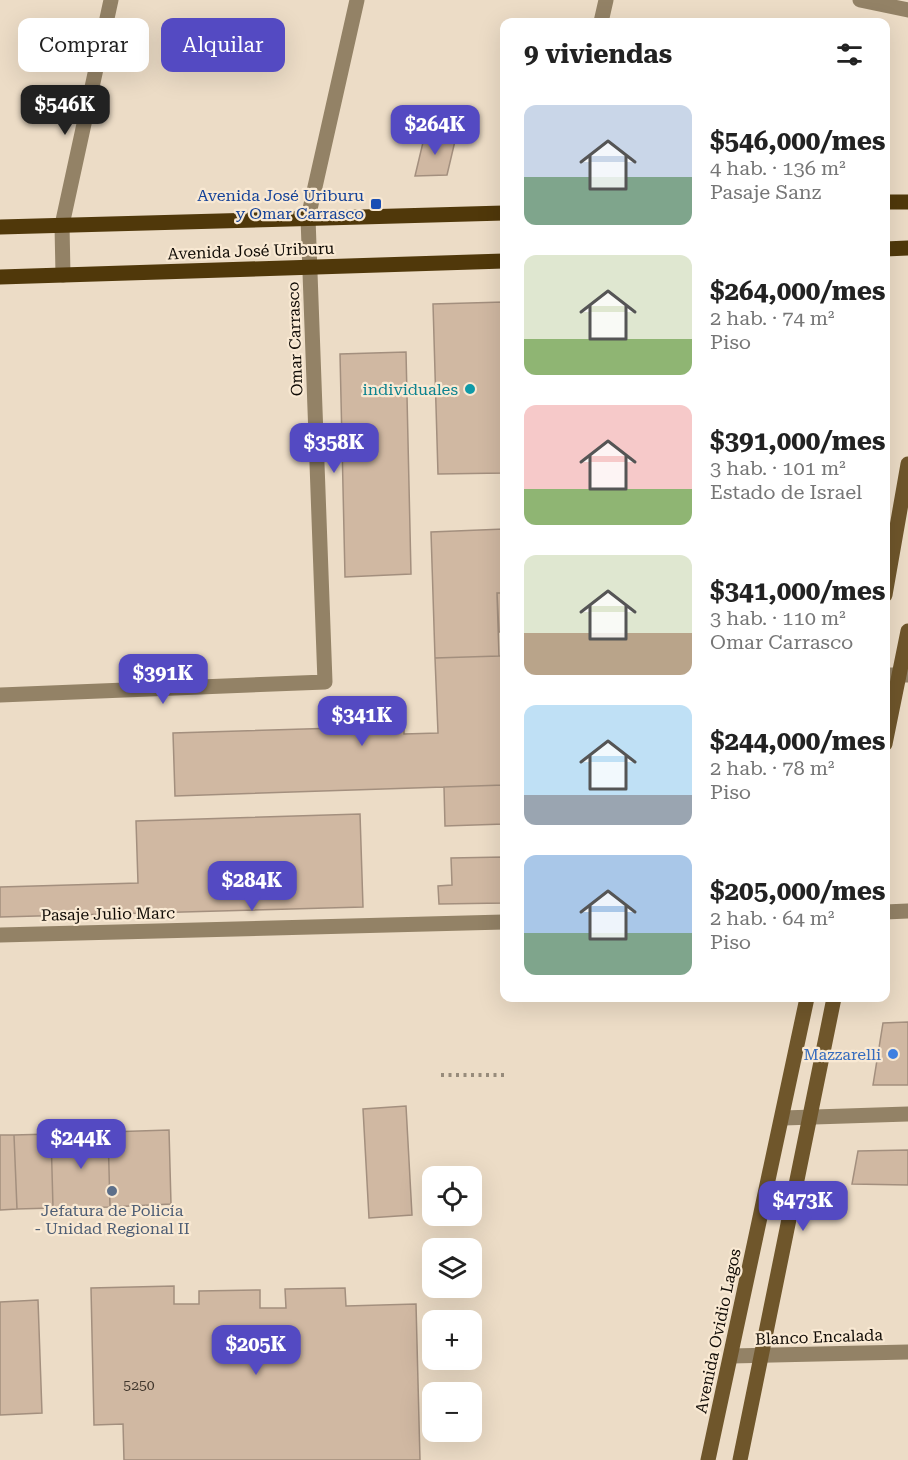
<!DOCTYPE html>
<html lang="es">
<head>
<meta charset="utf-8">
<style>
  :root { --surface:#fff; --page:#f2f2f2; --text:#222; --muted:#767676; --accent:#544ac2 }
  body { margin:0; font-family:"Roboto Serif",serif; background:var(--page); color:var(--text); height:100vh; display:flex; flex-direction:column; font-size:22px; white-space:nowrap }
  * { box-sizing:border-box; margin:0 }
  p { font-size:20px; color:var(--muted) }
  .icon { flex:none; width:33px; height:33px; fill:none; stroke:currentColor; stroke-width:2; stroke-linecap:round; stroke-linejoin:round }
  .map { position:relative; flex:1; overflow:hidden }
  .panel { position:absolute; left:500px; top:18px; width:390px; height:984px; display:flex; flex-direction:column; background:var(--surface); border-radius:12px; box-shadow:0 6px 24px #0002 }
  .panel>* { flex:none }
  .top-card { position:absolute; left:18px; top:18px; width:392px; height:54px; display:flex; gap:12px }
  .tools { position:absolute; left:422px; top:1166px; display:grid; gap:12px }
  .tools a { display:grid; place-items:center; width:60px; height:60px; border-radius:12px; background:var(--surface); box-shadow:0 6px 24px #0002; font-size:30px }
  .price { position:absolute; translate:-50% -51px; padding:0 14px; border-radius:12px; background:var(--accent); color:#fff; font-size:20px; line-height:39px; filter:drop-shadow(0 2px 3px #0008) }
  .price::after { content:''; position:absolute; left:50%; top:36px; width:18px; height:14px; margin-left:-9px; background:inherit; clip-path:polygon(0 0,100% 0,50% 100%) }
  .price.active { background:#222; color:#fff }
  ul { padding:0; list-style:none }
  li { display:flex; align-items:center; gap:18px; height:150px; padding:0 24px }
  li span { display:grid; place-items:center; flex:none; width:168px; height:120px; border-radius:12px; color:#555 }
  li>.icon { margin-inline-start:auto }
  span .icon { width:72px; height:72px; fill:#fffc; stroke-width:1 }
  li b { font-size:26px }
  h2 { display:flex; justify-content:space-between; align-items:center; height:72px; padding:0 24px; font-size:26px }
  .chip { padding:0 21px; border-radius:12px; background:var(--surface); box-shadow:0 6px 24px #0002; font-size:21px; line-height:54px }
  .chip.active { background:var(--accent); color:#fff }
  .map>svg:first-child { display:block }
  .building { fill:#d0b8a2; stroke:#a38f7e; stroke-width:1.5 }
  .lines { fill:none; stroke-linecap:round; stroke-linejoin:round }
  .path { stroke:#978b7b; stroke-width:4; stroke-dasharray:3 4.5; stroke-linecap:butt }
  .minor { stroke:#938266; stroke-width:15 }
  .secondary { stroke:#6f562b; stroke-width:15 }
  .primary { stroke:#50380a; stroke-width:15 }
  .transit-dot { fill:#1a4fb4; stroke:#f9e9d3; stroke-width:2 }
  .culture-dot { fill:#0f9aa8; stroke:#f9e9d3; stroke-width:2 }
  .shop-dot { fill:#3f7fe0; stroke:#f9e9d3; stroke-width:2 }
  .service-dot { fill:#5c6f8a; stroke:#f9e9d3; stroke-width:2 }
  .labels { text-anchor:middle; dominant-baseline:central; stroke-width:4.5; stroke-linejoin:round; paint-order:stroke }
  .number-label { font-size:14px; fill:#40362c }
  .transit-label { font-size:16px; fill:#164399; stroke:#f9e9d3; text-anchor:end }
  .street-label { font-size:16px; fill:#100b05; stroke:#f9e9d3 }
  .culture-label { font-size:16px; fill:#0d838f; stroke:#f9e9d3; text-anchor:end }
  .shop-label { font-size:16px; fill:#366cbe; stroke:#f9e9d3; text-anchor:end }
  .service-label { font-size:16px; fill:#4e5e75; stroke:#f9e9d3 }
</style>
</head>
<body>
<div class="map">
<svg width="908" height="1460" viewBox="0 0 908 1460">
  <rect width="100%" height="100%" fill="#ecdcc6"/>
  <!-- building -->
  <path class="building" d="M425,134L455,141L447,175L415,176Z
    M504,302V473L438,474L433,304Z
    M406,352L411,574L345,577L340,354Z
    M504,529V593H497L499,656L435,658L431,532Z
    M497,593H504V632H499Z
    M499,656H504V785L175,796L173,733L404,726V734L438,733L435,658Z
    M504,785V824L445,826L444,787Z
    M360,814L363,907L0,917V887L138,883L136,821Z
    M504,857V903L439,904L438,886L452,885L451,858Z
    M908,1022V1085H873L883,1023Z
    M406,1106L412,1215L369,1218L363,1109Z
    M169,1130L171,1204L110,1207L108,1132Z
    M108,1132L110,1207L53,1208L51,1134Z
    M51,1134L53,1208L17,1209L14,1135Z
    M0,1135H14L17,1209L0,1210Z
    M908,1150V1185L852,1184L858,1151Z
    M174,1286V1304H199V1291L260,1290V1308H286L285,1289L345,1288L346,1306L416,1304L420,1460H124L123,1424L94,1425L91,1288Z
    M38,1300L42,1413L0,1415V1302Z"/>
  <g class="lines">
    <!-- path -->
    <path class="path" d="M441,1075H507"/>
    <!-- minor -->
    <path class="minor" d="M860,0L908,10
      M601,22L606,0
      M63,275L62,225L111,0
      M885,675H908
      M0,695L325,682L308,218L357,0
      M885,912L908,911
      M0,935L504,922
      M783,1118L908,1114
      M731,1356L908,1352"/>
    <!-- secondary -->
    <path class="secondary" d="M885,595L908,464
      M885,744L908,631
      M708,1460L807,998
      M740,1460L834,998"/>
    <!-- primary -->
    <path class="primary" d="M885,202H908
      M0,227L504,213
      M885,249L908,248
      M0,277L504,261"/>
  </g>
  <!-- markers -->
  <rect class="transit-dot" x="370" y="198" width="12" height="12" rx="3"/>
  <circle class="culture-dot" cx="470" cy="389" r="6"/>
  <circle class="shop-dot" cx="893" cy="1054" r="6"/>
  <circle class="service-dot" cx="112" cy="1191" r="6"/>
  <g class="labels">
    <!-- number labels -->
    <g class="number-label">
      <text x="139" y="1385">5250</text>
    </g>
    <!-- transit labels -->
    <g class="transit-label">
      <text x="364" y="195">Avenida José Uriburu<tspan x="364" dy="18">y Omar Carrasco</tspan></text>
    </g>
    <!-- street labels -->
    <g class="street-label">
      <text transform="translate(251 251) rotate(-2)">Avenida José Uriburu</text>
      <text transform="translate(295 339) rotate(-92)">Omar Carrasco</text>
      <text transform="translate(108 914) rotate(-1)">Pasaje Julio Marc</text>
      <text transform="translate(718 1331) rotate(-78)">Avenida Ovidio Lagos</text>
      <text transform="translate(819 1337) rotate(-2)">Blanco Encalada</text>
    </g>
    <!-- culture labels -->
    <g class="culture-label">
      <text x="458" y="389">individuales</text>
    </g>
    <!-- shop labels -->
    <g class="shop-label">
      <text x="881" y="1054">Mazzarelli</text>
    </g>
    <!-- service labels -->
    <g class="service-label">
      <text x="112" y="1210">Jefatura de Policía<tspan x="112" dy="18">- Unidad Regional II</tspan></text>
    </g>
  </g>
</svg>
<div class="tools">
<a><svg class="icon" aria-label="locate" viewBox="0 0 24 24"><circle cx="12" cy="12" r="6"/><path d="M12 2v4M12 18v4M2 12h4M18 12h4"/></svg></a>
<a><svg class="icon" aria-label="layers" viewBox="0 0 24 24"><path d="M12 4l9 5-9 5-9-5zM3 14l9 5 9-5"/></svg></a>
<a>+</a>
<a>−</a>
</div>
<b class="price active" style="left:65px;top:136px">$546K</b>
<b class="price" style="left:435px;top:156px">$264K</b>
<b class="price" style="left:334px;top:474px">$358K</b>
<b class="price" style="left:163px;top:705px">$391K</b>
<b class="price" style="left:362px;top:747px">$341K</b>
<b class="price" style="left:252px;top:912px">$284K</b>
<b class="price" style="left:81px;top:1170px">$244K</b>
<b class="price" style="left:803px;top:1232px">$473K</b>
<b class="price" style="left:256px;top:1376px">$205K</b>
<div class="top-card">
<a class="chip">Comprar</a>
<a class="chip active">Alquilar</a>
</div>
<section class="panel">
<h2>9 viviendas<svg class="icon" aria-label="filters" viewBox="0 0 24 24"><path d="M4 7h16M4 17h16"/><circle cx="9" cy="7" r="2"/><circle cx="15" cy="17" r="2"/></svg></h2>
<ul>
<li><span style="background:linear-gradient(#c9d6e8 60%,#7fa58c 0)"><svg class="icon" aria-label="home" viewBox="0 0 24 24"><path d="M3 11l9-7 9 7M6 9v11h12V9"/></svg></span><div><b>$546,000/mes</b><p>4 hab. · 136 m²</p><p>Pasaje Sanz</p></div></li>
<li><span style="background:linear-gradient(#dfe7d0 70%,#8fb573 0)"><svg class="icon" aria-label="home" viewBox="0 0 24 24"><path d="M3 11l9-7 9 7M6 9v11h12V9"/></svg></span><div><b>$264,000/mes</b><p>2 hab. · 74 m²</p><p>Piso</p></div></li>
<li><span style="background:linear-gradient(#f6c9c9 70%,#8fb573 0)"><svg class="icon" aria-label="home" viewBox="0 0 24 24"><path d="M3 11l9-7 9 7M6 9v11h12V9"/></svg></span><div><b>$391,000/mes</b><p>3 hab. · 101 m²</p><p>Estado de Israel</p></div></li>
<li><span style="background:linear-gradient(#dfe7d0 65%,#b9a48a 0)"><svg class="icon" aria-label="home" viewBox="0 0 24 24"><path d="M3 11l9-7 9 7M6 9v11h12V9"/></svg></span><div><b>$341,000/mes</b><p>3 hab. · 110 m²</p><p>Omar Carrasco</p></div></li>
<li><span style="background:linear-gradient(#bfe0f5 75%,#9aa5b1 0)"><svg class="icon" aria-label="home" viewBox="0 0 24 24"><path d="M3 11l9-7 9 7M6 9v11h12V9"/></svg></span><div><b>$244,000/mes</b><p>2 hab. · 78 m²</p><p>Piso</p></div></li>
<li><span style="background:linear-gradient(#a9c7e8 65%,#7fa58c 0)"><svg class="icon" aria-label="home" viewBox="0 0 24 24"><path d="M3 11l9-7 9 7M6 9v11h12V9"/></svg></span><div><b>$205,000/mes</b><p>2 hab. · 64 m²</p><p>Piso</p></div></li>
</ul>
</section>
</div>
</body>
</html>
